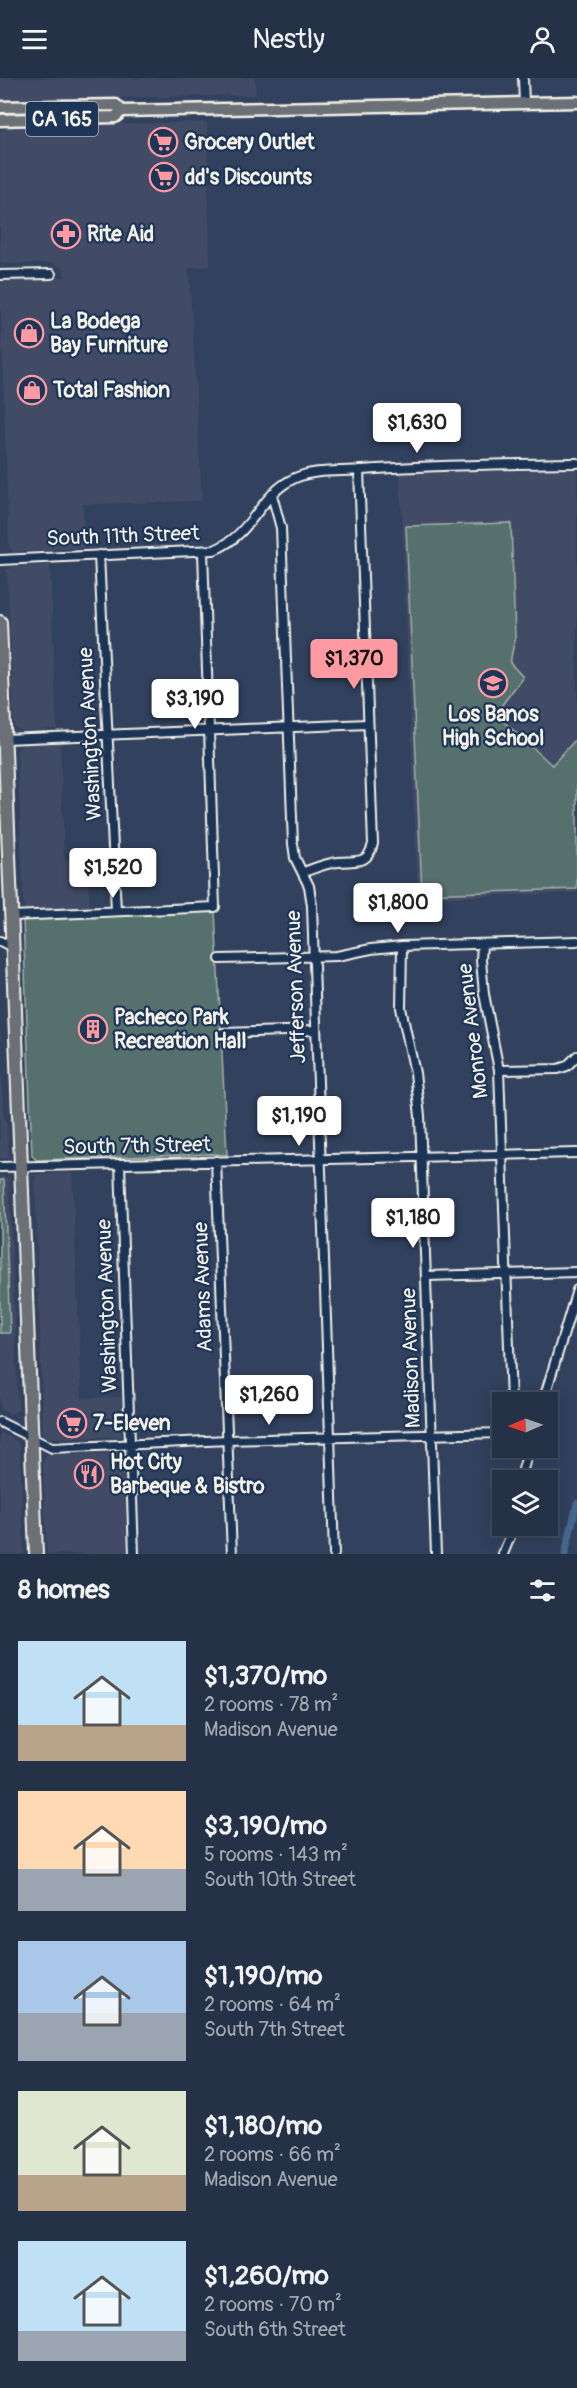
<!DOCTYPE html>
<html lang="en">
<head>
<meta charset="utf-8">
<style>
  :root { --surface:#253146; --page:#313d51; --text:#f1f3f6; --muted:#a3a9b3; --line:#424c5f; --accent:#ff9aa2 }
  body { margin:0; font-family:Pangolin,sans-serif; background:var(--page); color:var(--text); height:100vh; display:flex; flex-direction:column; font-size:22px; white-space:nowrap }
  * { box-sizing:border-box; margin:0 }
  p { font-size:20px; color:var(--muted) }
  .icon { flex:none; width:33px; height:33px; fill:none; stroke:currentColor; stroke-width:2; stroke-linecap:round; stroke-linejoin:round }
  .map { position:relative; height:1476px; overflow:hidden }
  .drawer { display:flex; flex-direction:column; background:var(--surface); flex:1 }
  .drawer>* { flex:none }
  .needle { width:39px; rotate:268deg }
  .fabs { position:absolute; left:492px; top:1314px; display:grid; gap:12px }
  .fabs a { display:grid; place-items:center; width:66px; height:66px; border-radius:0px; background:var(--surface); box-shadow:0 3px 15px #0003,0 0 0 2px var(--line); font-size:30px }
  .price { position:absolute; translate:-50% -51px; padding:0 14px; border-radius:6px; background:#fff; color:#222; font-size:20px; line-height:39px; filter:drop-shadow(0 2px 3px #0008) }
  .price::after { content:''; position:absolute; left:50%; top:36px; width:18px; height:14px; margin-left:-9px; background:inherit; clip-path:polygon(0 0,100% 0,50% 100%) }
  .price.active { background:var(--accent); color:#111 }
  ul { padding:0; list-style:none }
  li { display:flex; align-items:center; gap:18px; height:150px; padding:0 18px }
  li span { display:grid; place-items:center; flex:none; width:168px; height:120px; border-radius:0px; color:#555 }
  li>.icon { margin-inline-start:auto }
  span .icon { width:72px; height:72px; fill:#fffc; stroke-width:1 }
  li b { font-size:26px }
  h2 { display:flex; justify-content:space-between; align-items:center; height:72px; padding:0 18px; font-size:26px }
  header { display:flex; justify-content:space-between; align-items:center; height:78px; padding:0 18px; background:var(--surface); font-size:27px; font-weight:600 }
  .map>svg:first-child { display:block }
  .built { fill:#434c66 }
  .green { fill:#54706d; stroke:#a4b0aa; stroke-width:1.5 }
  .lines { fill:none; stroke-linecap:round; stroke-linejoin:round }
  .canal { stroke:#45688c; stroke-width:7 }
  .minor-casing { stroke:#f4f1e8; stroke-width:12 }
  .major-casing { stroke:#f4f1e8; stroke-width:15 }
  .highway-casing { stroke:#f4f1e8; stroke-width:16 }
  .minor { stroke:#1d3557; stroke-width:8 }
  .major { stroke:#6b6f75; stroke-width:10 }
  .highway { stroke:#6b6f75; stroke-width:12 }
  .labels { text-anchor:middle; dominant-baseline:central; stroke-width:4.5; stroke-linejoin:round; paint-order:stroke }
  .shield { fill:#1d3557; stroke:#b4b9bc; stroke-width:1.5 }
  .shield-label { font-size:20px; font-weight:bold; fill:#f4f1e8 }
  .poi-label { font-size:21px; font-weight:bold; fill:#f4f1e8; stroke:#1d3557; text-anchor:start }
  .street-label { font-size:21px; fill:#f4f1e8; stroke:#1d3557 }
</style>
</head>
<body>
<header><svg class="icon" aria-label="menu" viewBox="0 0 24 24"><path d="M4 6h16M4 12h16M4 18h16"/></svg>Nestly<svg class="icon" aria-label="person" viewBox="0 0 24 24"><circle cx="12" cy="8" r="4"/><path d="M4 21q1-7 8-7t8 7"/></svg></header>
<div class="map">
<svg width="577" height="1476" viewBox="0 0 577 1476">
  <rect width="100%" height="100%" fill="#31415e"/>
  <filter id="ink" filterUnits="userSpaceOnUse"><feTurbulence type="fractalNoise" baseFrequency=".0167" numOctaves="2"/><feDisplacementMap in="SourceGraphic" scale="12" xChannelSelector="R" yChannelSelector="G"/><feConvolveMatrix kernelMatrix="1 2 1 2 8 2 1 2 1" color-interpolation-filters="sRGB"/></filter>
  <g filter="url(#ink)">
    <!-- built -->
    <path class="built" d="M0,0H255L256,17L5,22L0,20Z
      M207,44L210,188L189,190L202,423L83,426L84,470L14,474L9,470L0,206L4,201L65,199L64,191L52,185L4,186L0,183V54L7,49Z
      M577,392V815L418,820L400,395Z
      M50,487L57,651L21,653L14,648L7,492L13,489Z
      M60,662L64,781H86L90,830L24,831L17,672L24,666Z
      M0,944L3,1036L7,1046L9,1080H0Z
      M72,1095L82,1320L121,1319V1359L49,1360L43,1356L35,1097Z
      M0,1098L9,1101L18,1332L10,1336L0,1331Z
      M0,1354L17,1363L20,1369L24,1476H0Z
      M122,1375L124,1377L127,1476H47L43,1383L48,1377Z"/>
    <!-- green -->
    <path class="green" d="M511,445L515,559L510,585L523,599L495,636L552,687L577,660V811L422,816L406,448Z
      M215,833L227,1077L212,1076L37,1082L32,1078L23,841Z
      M0,1102H4L10,1255H0Z"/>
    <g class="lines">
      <!-- canal -->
      <path class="canal" d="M565,1476L577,1425"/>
      <!-- minor casing -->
      <g class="minor-casing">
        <path id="minor" d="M523,0L524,26
          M0,197L51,196
          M272,417L281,450L293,766L295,780L309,808L312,828L334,1476
          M99,477L116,833
          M0,482L214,472C253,457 259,416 295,400C315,391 340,394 362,392C434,387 505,386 577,385
          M5,661L368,646
          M304,794C315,790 326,785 338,784C356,782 367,788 373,766L359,392
          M12,838L215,829L203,474
          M0,863L14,870
          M482,866L481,882L484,916L499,992L511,1324
          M402,868L401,930L415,995L420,1038L436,1476
          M220,881L337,878L371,871L402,868L577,863
          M223,955L316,952
          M499,992L558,991L567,988L577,978
          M216,1083L232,1476
          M120,1086L134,1476
          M0,1089L577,1075
          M427,1198L577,1194
          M543,1324L577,1212
          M0,1344L52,1370L228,1362L502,1355
          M520,1402L529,1370
          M503,1476L510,1459L511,1448"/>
      </g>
      <!-- major casing -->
      <g class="major-casing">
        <path id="major" d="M0,29L116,27L122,33
          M0,42L115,39L122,33L577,24"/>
      </g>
      <!-- highway casing -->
      <g class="highway-casing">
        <path id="highway" d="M0,544L36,1476"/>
      </g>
      <!-- minor -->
      <use href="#minor" class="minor"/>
      <!-- major -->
      <use href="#major" class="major"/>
      <!-- highway -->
      <use href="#highway" class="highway"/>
    </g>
  </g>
  <!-- icons -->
  <defs>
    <g id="supermarket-ring" transform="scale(1.5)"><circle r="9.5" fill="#1d3557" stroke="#ff9aa2" stroke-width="1.5"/><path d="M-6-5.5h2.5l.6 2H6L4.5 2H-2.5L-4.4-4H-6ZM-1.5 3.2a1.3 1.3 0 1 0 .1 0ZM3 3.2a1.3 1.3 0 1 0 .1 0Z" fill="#ff9aa2"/></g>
    <g id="pharmacy-ring" transform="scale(1.5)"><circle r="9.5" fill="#1d3557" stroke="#ff9aa2" stroke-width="1.5"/><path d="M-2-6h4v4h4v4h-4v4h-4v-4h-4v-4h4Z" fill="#ff9aa2"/></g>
    <g id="shop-ring" transform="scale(1.5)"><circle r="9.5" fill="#1d3557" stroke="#ff9aa2" stroke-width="1.5"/><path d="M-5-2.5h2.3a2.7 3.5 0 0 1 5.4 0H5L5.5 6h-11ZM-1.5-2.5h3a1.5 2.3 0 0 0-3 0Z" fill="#ff9aa2"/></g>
    <g id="school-ring" transform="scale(1.5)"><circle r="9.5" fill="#1d3557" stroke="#ff9aa2" stroke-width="1.5"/><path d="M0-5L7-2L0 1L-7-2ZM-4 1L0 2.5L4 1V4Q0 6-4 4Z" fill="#ff9aa2"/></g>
    <g id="building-ring" transform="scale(1.5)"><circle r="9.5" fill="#1d3557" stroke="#ff9aa2" stroke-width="1.5"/><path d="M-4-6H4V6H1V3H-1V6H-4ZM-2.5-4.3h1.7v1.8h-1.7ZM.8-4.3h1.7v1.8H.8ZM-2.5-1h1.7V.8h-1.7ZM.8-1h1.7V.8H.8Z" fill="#ff9aa2"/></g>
    <g id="restaurant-ring" transform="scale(1.5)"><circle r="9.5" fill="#1d3557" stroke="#ff9aa2" stroke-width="1.5"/><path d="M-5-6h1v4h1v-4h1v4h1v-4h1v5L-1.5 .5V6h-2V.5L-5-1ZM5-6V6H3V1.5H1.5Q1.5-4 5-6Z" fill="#ff9aa2"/></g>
  </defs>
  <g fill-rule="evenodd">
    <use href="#supermarket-ring" x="163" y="64"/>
    <use href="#supermarket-ring" x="164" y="99"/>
    <use href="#pharmacy-ring" x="66" y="156"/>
    <use href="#shop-ring" x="29" y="255"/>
    <use href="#shop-ring" x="32" y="312"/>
    <use href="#school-ring" x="493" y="605"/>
    <use href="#building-ring" x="93" y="951"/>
    <use href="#supermarket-ring" x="72" y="1345"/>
    <use href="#restaurant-ring" x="89" y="1396"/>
  </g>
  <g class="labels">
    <!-- shield labels -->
    <rect class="shield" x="26" y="24" width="72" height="34" rx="4.5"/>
    <g class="shield-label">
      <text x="62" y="41">CA 165</text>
    </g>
    <!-- poi labels -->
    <g class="poi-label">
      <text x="184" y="64">Grocery Outlet</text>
      <text x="185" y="99">dd's Discounts</text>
      <text x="87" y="156">Rite Aid</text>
      <text x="50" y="243">La Bodega<tspan x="50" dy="24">Bay Furniture</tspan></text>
      <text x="53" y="312">Total Fashion</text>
      <text x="493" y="636" text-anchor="middle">Los Banos<tspan x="493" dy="24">High School</tspan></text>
      <text x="114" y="939">Pacheco Park<tspan x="114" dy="24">Recreation Hall</tspan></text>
      <text x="93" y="1345">7-Eleven</text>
      <text x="110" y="1384">Hot City<tspan x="110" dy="24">Barbeque &amp; Bistro</tspan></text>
    </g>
    <!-- street labels -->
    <g class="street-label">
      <text transform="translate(123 458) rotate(-2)">South 11th Street</text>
      <text transform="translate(90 656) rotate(-93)">Washington Avenue</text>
      <text transform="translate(296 909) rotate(-92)">Jefferson Avenue</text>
      <text transform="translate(473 953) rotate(-97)">Monroe Avenue</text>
      <text transform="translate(137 1068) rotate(-1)">South 7th Street</text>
      <text transform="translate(203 1209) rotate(-92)">Adams Avenue</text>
      <text transform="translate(107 1228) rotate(-92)">Washington Avenue</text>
      <text transform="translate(411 1280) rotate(-92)">Madison Avenue</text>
    </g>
  </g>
</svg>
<div class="fabs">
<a><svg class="needle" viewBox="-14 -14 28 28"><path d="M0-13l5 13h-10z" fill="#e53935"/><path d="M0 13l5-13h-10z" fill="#a3a9b3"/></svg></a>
<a><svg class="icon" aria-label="layers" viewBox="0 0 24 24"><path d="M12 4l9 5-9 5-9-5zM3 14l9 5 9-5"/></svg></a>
</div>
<b class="price" style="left:417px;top:376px">$1,630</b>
<b class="price active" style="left:354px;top:612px">$1,370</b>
<b class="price" style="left:195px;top:652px">$3,190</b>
<b class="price" style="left:113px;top:821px">$1,520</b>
<b class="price" style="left:398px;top:856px">$1,800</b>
<b class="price" style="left:299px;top:1069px">$1,190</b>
<b class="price" style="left:413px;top:1171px">$1,180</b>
<b class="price" style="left:269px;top:1348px">$1,260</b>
</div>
<section class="drawer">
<h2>8 homes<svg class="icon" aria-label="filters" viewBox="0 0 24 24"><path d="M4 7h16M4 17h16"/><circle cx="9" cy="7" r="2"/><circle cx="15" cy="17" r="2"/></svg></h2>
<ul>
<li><span style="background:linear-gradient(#bfe0f5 70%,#b9a48a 0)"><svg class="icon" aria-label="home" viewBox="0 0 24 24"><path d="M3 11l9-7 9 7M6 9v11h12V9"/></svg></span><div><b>$1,370/mo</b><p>2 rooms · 78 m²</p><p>Madison Avenue</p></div></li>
<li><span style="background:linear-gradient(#ffd9b3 65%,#9aa5b1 0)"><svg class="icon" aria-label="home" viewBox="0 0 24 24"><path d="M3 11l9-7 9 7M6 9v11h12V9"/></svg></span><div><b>$3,190/mo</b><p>5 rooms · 143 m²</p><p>South 10th Street</p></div></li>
<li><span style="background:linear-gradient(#a9c7e8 60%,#9aa5b1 0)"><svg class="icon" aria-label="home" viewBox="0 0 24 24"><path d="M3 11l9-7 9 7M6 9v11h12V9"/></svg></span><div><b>$1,190/mo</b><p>2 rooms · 64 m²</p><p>South 7th Street</p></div></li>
<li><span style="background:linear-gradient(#dfe7d0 70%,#b9a48a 0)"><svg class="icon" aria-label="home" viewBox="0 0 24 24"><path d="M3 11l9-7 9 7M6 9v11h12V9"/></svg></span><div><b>$1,180/mo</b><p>2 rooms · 66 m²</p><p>Madison Avenue</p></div></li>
<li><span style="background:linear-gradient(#bfe0f5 75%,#9aa5b1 0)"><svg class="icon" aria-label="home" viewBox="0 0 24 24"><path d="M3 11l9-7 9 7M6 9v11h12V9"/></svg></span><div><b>$1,260/mo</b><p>2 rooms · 70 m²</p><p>South 6th Street</p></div></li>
</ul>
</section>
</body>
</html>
